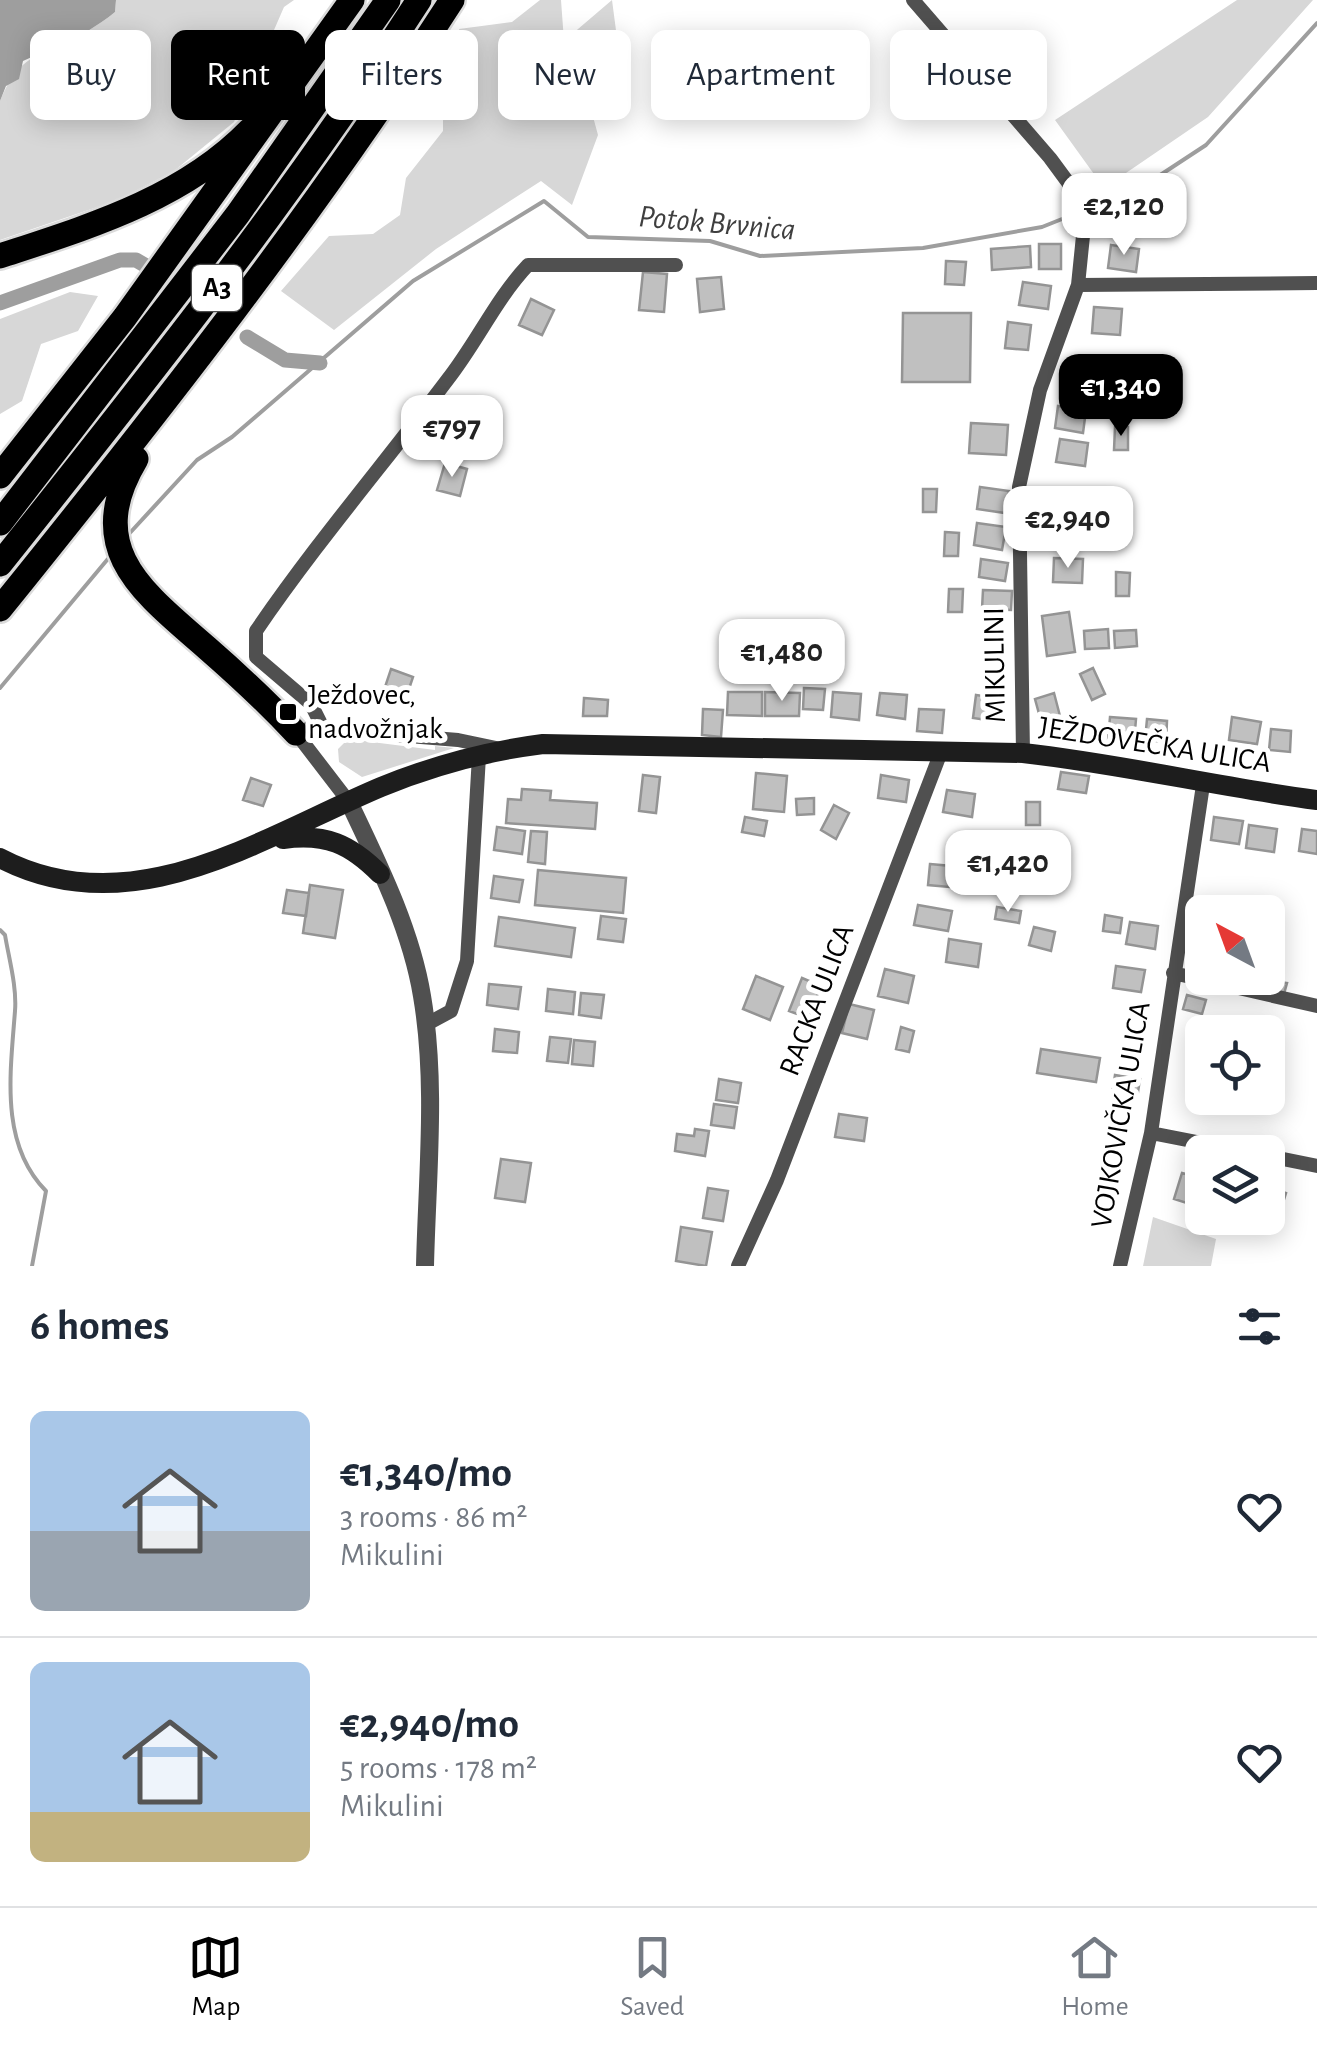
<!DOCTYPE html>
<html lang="en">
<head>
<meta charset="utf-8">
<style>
  :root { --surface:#fff; --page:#f6f6f7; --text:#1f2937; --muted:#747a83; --line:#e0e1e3; --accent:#000 }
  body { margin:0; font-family:"Alegreya Sans",sans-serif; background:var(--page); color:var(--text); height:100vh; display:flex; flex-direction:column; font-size:38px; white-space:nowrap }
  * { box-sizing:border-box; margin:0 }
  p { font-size:32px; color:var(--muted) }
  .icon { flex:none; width:55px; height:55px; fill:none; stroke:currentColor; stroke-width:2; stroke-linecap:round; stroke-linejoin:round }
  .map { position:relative; height:1266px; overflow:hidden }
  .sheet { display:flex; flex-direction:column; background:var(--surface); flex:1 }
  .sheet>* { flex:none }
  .hud { position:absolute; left:30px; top:30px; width:1258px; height:90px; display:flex; gap:20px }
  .needle { width:65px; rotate:319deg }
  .controls { position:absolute; left:1185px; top:895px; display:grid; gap:20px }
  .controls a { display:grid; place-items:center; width:100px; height:100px; border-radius:15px; background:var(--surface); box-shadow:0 5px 25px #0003; font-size:50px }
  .price { position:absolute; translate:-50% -85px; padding:0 22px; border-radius:20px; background:#fff; color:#222; font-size:32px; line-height:65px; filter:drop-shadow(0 2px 5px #0008) }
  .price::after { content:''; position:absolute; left:50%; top:60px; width:30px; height:22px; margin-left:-15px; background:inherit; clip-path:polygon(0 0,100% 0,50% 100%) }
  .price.active { background:var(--accent); color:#fff }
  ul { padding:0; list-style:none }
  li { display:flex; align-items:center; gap:30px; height:250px; padding:0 30px }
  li+li { border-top:2px solid var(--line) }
  li span { display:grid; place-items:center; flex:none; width:280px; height:200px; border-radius:15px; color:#555 }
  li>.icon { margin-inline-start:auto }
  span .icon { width:120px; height:120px; fill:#fffc; stroke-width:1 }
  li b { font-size:42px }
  h2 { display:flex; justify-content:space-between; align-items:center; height:120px; padding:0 30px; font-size:42px }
  .tag { padding:0 35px; border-radius:15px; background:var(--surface); box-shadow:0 5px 25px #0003; font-size:35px; line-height:90px }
  .tag.active { background:var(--accent); color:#fff }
  .tabs { display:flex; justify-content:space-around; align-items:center; height:140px; border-top:2px solid var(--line); background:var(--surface); font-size:28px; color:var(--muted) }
  .tabs a { display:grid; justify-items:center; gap:5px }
  .tabs .active { color:var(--accent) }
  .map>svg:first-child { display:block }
  .green { fill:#d7d7d7 }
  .water { fill:#9e9e9e }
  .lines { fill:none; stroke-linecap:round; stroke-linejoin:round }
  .stream { stroke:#9e9e9e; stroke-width:4 }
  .canal { stroke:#9e9e9e; stroke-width:15 }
  .building { fill:#c0c0c0; stroke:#949494; stroke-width:2.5 }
  .motorway-casing { stroke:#dbdbdb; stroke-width:30 }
  .minor { stroke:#505050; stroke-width:14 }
  .tertiary { stroke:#505050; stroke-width:18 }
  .secondary { stroke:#1d1d1d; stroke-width:20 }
  .motorway { stroke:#000; stroke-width:25 }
  .poi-dot { fill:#000; stroke:#fff; stroke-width:4 }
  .labels { text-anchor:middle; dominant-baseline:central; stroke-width:10; stroke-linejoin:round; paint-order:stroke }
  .shield { fill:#fff; stroke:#4c4c4c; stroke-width:2.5 }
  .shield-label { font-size:28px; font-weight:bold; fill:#000 }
  .street-label { font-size:30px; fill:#000; stroke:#fff }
  .poi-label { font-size:30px; fill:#000; stroke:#fff; text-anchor:start }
  .water-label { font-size:32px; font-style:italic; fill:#3f3f3f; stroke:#fff }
</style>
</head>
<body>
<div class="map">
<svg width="1317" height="1266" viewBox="0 0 1317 1266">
  <rect width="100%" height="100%" fill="#fff"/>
  <!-- green -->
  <path class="green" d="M116,0H294L284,7L234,122L174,171L118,200L0,240V101C13,70 30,50 63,52C77,34 98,27 115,12Z
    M540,0H561L564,41L612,0L617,38L583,80L598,135L572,205L541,181L436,249L334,330L281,291L329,236L373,234L400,215L406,178L443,131V87L466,62L459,29L512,22Z
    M1237,0H1313L1208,117L1104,188L1055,120Z
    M70,292L98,296L78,331L41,344L22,401L0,414V319Z
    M348,739L435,750V746L454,748L362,777L339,762L338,749Z
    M1153,1217L1216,1239L1211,1266H1143Z"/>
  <!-- water -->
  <path class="water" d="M0,0H116L115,12C98,27 77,34 63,52L45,51L23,61L19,79L6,86L0,101Z"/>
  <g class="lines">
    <!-- stream -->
    <path class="stream" d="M128,535L197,460L232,437L413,281L544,201L588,237L710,241L760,256L923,248L1042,227L1142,187L1206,145L1317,23
      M0,688L112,554
      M0,930L5,935C9,959 17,987 15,1011C10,1076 0,1144 46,1191L32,1266"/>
    <!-- canal -->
    <path class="canal" d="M0,303L120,260H136L148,267
      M247,337L285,360L320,363"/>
  </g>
  <!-- building -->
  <path class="building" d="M1028,52L1042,73L1015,90L1001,69Z
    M1039,244H1061V269H1039Z
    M1111,245L1139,249L1136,272L1108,268Z
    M1030,246L1031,267L992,270L991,249Z
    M946,261L966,262L964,285L945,284Z
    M643,272L667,274L664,312L639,310Z
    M721,277L724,309L700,312L697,279Z
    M1023,282L1051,286L1048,309L1019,305Z
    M531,299L554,310L542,335L519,325Z
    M1094,307L1122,309L1120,335L1092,333Z
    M903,313H971L970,382H902Z
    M1008,322L1031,325L1028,350L1005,348Z
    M1058,406L1086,410L1083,433L1055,428Z
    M971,423L1008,425L1006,455L969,453Z
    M1115,427H1128V450H1114Z
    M1060,439L1088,443L1085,466L1056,462Z
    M445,463L467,469L460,496L437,490Z
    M980,487L1009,491L1005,513L977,509Z
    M923,489H937L936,512H923Z
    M1058,499L1104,500L1103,516L1058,515Z
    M1038,518L1065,521L1061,547L1034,544Z
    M977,523L1006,527L1002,550L974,545Z
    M945,532L959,533L958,556H944Z
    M1054,558L1083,559L1082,583L1053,582Z
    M981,559L1008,563L1005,581L979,577Z
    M1116,572L1130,573L1129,596H1116Z
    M949,589H963L962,612H948Z
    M983,590L1012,591L1011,610L982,609Z
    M1069,612L1075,652L1047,656L1042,616Z
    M1108,629L1109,648L1085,649L1084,631Z
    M1136,630L1137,646L1115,648L1114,631Z
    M1093,668L1105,694L1092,700L1080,674Z
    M391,669L413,677L404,704L382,696Z
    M804,688L825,689L823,710L803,709Z
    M728,692H762V716L727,715Z
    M765,692L800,693L799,716H765Z
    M833,692L861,694L859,720L831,717Z
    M880,693L907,695L905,719L877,715Z
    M1054,693L1060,716L1041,721L1035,699Z
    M976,695L1004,699L1001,722L973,718Z
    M584,698L608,700L607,716H583Z
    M703,709L723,710L721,737L702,735Z
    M919,709L944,710L942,733L917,731Z
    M1110,717L1136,719L1134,743L1108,741Z
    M1232,717L1261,722L1257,744L1229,740Z
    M1147,719L1167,721L1166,742L1145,740Z
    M1271,729L1291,731L1290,752L1269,750Z
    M1061,772L1089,776L1086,793L1058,789Z
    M756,773L787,776L784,812L753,809Z
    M643,775L660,777L656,813L639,811Z
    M881,775L909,780L906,802L878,798Z
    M251,778L271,785L263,806L243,800Z
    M522,789L551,791L550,800L597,803L595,829L506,823L508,799L521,800Z
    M947,790L975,794L972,817L943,812Z
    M814,798V814L797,815L796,799Z
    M1026,802H1040V825H1026Z
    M834,805L849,813L836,839L821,830Z
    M745,817L767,821L764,836L742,832Z
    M1214,817L1243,821L1239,844L1211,840Z
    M1249,825L1277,829L1274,852L1246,848Z
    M497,827L525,831L522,854L494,850Z
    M1302,829L1317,831V854L1299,851Z
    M531,831L547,832L545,864L528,862Z
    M930,864L951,866L949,887L928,885Z
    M538,870L626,878L623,913L535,905Z
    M494,876L523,880L519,902L491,898Z
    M310,885L343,890L335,938L303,933Z
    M287,890L309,893L306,916L283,913Z
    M918,905L952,911L948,931L914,925Z
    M997,907L1021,911L1019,923L995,919Z
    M1105,915L1122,918L1120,933L1103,931Z
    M601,916L626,919L623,942L598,939Z
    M499,917L575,928L571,957L495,946Z
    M1130,922L1158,926L1155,949L1126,944Z
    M1034,927L1055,932L1051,951L1029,945Z
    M949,939L981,944L978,967L946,962Z
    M1116,966L1145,970L1141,992L1113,988Z
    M885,969L914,976L908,1003L878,996Z
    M756,976L783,987L770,1020L743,1009Z
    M802,978L821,986L808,1018L789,1011Z
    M1250,978L1287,983L1284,994L1249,985Z
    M489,984L521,987L518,1009L487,1005Z
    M548,989L575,992L573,1014L546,1011Z
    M581,993L604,995L601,1018L579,1015Z
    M1187,995L1206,1000L1202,1014L1183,1009Z
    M849,1004L874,1010L867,1039L842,1033Z
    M901,1027L914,1031L909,1052L896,1049Z
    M495,1029L519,1032L517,1053L493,1051Z
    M550,1037L571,1039L568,1063L547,1061Z
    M574,1040L595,1042L593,1066L572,1064Z
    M1041,1049L1100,1058L1096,1082L1037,1073Z
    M1115,1075L1140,1079L1138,1092L1113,1088Z
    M719,1079L741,1083L738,1103L716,1100Z
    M714,1104L737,1107L734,1128L711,1125Z
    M839,1114L867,1118L864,1141L835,1137Z
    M695,1129L709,1131L705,1156L675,1151L677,1134L694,1136Z
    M501,1159L531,1163L525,1202L495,1198Z
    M1182,1173L1201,1178L1193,1205L1174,1199Z
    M1268,1187L1286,1193L1278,1219L1268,1216Z
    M708,1188L728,1191L723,1221L703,1218Z
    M681,1227L712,1232L706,1266L676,1261Z"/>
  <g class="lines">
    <!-- motorway casing -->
    <g class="motorway-casing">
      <path id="motorway" d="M0,256C88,227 183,199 250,130
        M136,459C82,549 143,592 207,648C238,675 268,703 296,733
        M0,476L125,317L352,0
        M0,523L238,214L388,0
        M0,564C146,381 292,197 419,0
        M0,609C159,412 315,213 452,0"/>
    </g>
    <!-- minor -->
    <path class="minor" d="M913,0L1050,158L1078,196L1084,226L1078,285L1040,390L1019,487L1023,753
      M1078,285L1317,283
      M324,730L311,704L256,657V631C316,543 384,464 448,379C477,342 496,299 528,265H676
      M349,802L296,733L310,728L458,740L501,749
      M1173,973L1317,1006
      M425,1025L451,1011L467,961L479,756
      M1151,1133L1248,1152
      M1268,1156L1317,1166
      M738,1266L777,1180L941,752
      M1120,1266L1151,1133L1203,785"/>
    <!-- tertiary -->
    <path class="tertiary" d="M349,802C378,863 411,929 422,996C437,1084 427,1177 425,1266"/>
    <!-- secondary -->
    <path class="secondary" d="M283,839C326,833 350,844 380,874
      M0,858C132,927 260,838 381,787C432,766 488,751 543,744L1023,753C1122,764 1218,787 1317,800"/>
    <!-- motorway -->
    <use href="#motorway" class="motorway"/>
  </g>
  <!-- markers -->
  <rect class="poi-dot" x="278" y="702" width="20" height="20" rx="5"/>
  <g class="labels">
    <!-- shield labels -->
    <rect class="shield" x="192" y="265" width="50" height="46" rx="8"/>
    <g class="shield-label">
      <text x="217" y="288">A3</text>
    </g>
    <!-- street labels -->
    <g class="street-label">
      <text transform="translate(995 665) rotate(-91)">MIKULINI</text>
      <text transform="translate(1155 745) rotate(9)">JEŽDOVEČKA ULICA</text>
      <text transform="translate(817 1000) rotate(-69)">RACKA ULICA</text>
      <text transform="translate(1121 1115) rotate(-80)">VOJKOVIČKA ULICA</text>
    </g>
    <!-- poi labels -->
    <g class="poi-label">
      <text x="308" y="695">Ježdovec,<tspan x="308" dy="34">nadvožnjak</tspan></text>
    </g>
    <!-- water labels -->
    <g class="water-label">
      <text transform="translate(717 223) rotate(5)">Potok Brvnica</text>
    </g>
  </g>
</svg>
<div class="controls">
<a><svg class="needle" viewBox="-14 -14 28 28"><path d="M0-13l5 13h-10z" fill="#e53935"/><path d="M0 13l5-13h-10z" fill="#747a83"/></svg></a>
<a><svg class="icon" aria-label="locate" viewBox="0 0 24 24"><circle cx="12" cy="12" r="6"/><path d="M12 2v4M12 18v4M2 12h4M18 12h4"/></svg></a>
<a><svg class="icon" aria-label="layers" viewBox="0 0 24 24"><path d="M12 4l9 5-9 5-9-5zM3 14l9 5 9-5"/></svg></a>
</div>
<b class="price" style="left:1124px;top:258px">€2,120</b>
<b class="price active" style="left:1121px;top:439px">€1,340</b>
<b class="price" style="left:452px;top:480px">€797</b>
<b class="price" style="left:1068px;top:571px">€2,940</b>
<b class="price" style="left:782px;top:704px">€1,480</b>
<b class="price" style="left:1008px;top:915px">€1,420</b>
<div class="hud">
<a class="tag">Buy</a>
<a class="tag active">Rent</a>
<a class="tag">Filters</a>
<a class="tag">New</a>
<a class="tag">Apartment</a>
<a class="tag">House</a>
</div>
</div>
<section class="sheet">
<h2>6 homes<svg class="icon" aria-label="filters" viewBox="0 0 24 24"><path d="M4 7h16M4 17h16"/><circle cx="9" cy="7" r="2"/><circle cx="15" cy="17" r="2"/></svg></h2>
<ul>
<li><span style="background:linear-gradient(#a9c7e8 60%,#9aa5b1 0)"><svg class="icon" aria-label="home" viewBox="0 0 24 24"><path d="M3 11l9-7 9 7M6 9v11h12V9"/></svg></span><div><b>€1,340/mo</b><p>3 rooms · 86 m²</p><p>Mikulini</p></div><svg class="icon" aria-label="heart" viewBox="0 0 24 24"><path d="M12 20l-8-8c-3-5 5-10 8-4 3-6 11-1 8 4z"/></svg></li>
<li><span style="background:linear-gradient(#a9c7e8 75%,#c2b280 0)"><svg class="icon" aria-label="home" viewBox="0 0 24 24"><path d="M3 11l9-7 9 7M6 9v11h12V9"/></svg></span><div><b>€2,940/mo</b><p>5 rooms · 178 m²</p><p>Mikulini</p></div><svg class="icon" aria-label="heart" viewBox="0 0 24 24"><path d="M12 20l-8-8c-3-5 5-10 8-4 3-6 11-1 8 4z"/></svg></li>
</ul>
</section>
<nav class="tabs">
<a class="active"><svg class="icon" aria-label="map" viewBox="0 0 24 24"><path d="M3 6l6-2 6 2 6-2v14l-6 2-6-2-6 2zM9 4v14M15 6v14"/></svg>Map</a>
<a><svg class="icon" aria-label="saved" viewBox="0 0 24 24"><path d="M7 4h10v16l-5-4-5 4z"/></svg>Saved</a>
<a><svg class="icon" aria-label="home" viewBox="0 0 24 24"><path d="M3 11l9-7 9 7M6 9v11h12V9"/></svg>Home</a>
</nav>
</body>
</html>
